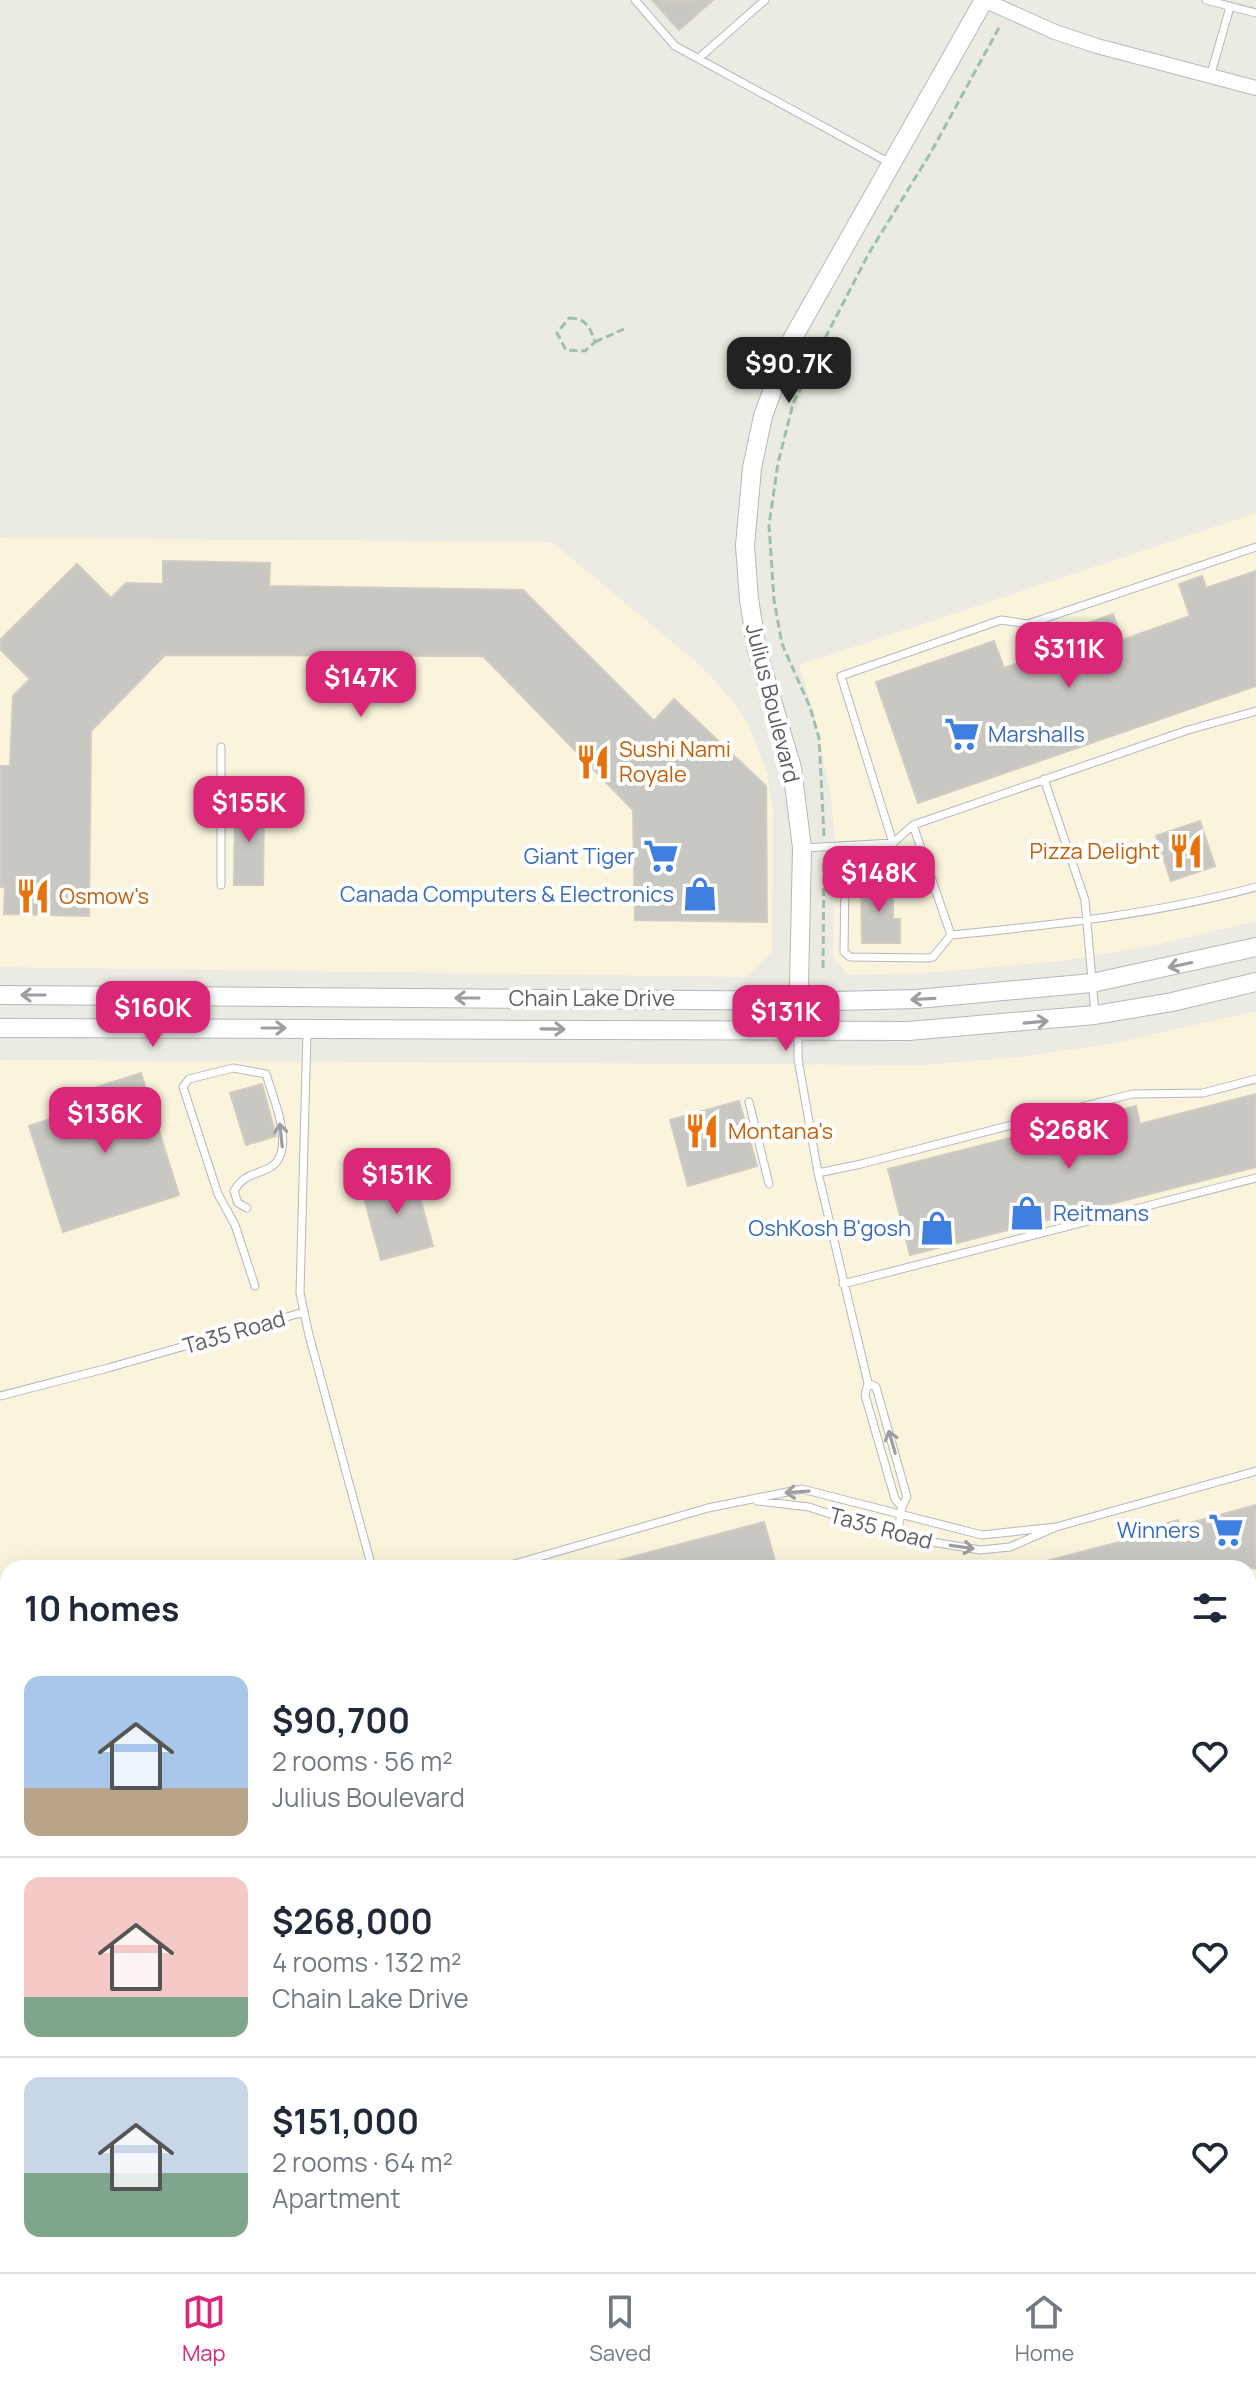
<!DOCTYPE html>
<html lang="en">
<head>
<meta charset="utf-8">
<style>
  :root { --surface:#fff; --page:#f2f2f3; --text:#1f2937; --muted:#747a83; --line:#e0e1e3; --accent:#db2777 }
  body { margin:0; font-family:Manrope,sans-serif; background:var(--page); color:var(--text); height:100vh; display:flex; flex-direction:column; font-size:30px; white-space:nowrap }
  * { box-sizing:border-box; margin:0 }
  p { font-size:26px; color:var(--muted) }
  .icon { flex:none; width:44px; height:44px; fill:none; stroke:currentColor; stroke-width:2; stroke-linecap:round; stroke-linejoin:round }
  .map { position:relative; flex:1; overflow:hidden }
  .sheet { position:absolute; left:0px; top:1560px; width:1256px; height:712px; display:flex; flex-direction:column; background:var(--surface); border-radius:24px 24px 0 0; box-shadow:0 8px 32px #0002 }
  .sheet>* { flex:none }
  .price { position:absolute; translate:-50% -68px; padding:0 18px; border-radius:16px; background:var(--accent); color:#fff; font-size:26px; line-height:52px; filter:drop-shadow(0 2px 4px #0008) }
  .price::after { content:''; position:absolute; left:50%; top:48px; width:24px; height:18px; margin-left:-12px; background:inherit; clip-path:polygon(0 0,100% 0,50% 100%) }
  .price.selected { background:#222; color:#fff }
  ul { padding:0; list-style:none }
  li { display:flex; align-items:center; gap:24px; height:200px; padding:0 24px }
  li+li { border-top:2px solid var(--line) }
  li span { display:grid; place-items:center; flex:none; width:224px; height:160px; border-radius:16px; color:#555 }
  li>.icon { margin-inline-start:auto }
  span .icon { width:96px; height:96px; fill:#fffc; stroke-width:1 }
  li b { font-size:34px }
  h2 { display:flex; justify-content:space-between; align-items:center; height:96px; padding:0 24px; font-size:34px }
  .dock { display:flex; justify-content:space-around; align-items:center; height:112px; border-top:2px solid var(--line); background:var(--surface); font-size:22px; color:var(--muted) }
  .dock a { display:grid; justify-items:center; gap:4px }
  .dock .selected { color:var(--accent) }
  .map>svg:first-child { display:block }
  .commercial { fill:#f9f4db }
  .building { fill:#c9c7c2; stroke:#d0ccc2; stroke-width:2 }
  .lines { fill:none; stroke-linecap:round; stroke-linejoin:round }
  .service-casing { stroke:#b5b8bc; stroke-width:9 }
  .minor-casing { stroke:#b5b8bc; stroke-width:16 }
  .tertiary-casing { stroke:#b5b8bc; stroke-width:20 }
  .motorway-casing { stroke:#d2a51d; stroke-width:28 }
  .path { stroke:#9dc0a9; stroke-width:3; stroke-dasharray:8 4; stroke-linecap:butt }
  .service { stroke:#fff; stroke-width:7 }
  .minor { stroke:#fff; stroke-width:14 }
  .tertiary { stroke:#fff; stroke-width:18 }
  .motorway { stroke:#efde97; stroke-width:26 }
  .oneway { stroke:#9d9ea1 }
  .labels { text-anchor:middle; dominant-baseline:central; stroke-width:8; stroke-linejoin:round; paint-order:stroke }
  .street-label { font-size:22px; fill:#5b5e62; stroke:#fff }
  .shop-label { font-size:22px; fill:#366cbe; stroke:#fff; text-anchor:end }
  .food-label { font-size:22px; fill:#c56008; stroke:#fff; text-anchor:start }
</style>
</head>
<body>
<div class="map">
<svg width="1256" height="2272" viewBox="0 0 1256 2272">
  <rect width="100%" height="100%" fill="#ecebe3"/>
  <!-- commercial -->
  <path class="commercial" d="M1256,513V921L1160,944L1060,961L927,973L848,975L833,958L835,841L831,798L814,713L799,665Z
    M0,538L552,542L701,666L733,701L749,726L767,773L773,810L772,952L746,977L0,967Z
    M1256,1011V1741L1248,1742V1568H8V2009L0,2005V1060L922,1065L1019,1057L1115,1043Z
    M0,2113L8,2125V2264H27L12,2272H0Z"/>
  <!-- building -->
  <path class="building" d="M652,0H713L679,30Z
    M163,561L270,563L269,586L523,590L654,721L674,699L766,786L767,922L635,920L633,810L483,656L165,655L91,731L89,916L4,914L5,887H0V766H10L13,696L30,679L0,649V640L77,564L111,598L126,583L163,584Z
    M1256,571V686L918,803L876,682L994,641L1004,668L1064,647L1060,633L1113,614L1122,640L1190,616L1179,584L1202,576L1206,588Z
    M235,802H264L263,885H234Z
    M1200,821L1215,866L1171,881L1156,836Z
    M893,881V919H900V943H862L861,882Z
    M141,1073L179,1195L63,1232L29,1126L84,1108L79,1093Z
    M262,1084L276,1136L246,1145L230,1093Z
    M1256,1094V1167L910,1255L888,1169L1136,1106L1140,1124Z
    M739,1101L757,1166L688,1186L670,1120Z
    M413,1172L433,1246L381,1260L361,1187Z
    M1256,1505V1568H1040L1039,1563L1139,1537L1138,1531L1178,1520L1179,1526Z
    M764,1522L777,1568H610L609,1563Z"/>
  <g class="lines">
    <!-- service casing -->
    <g class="service-casing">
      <path id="service" d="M635,0L675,46L890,163
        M1206,0L1256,13
        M699,58L765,0
        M1210,77L1230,7
        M221,747V885
        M1044,779L1085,900L1095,1014
        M913,825L951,935C1054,925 1156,914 1256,887
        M893,843L841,676L1001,620L1028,624L1256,547
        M804,848L893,843L913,825L1188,730L1256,711
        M928,867L845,876L844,952L850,957L928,958L933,957L951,935
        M307,1032L300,1293L309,1335L372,1568
        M798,1034V1059L818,1173L868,1383L865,1395L895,1499L902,1507
        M749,1102L769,1184
        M818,1173L861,1164L1132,1094L1203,1093L1256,1079
        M247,1208L238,1203L234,1191C244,1174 253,1176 269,1168C298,1153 273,1098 266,1074L233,1068L189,1079L183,1087L218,1194L235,1225L255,1286
        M843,1284L1256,1178
        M868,1383L876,1387L907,1497L902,1507L897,1536
        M0,1396L108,1368L304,1312
        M757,1501L809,1507L897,1536L980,1550L1010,1547L1056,1527L1256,1471
        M501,1568L708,1508L802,1489L982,1535L1056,1527
        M0,1923L8,1947
        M1248,2248L1256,2245
        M1205,2272L1216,2264"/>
    </g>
    <!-- minor casing -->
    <g class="minor-casing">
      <path id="minor" d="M984,0L1055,32L1097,46L1256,88"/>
    </g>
    <!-- tertiary casing -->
    <g class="tertiary-casing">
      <path id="tertiary" d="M0,995L835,1001L917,999L1092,983L1256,947
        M0,1028L908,1031L1095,1015L1172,1002L1256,982
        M798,1032L802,848L792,768L757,650L749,599L745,546L752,468L763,416L790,343L984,0
        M0,2140L8,2168
        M31,2264L33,2272"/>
    </g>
    <!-- motorway casing -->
    <g class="motorway-casing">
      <path id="motorway" d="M1248,1871L1256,1870
        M1248,1910L1256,1909
        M0,2269L10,2264
        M51,2272L68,2264"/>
    </g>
    <!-- path -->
    <path class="path" d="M569,318C586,318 590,327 595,342L585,351L566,350L557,333Z
      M595,342L624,329
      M824,836L819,738L810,707L782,644L774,600L769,525L778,463L793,404L821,346L869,253L930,154L1001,24
      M823,968L824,860"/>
    <!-- service -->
    <use href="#service" class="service"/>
    <!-- minor -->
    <use href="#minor" class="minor"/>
    <!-- tertiary -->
    <use href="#tertiary" class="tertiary"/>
    <!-- motorway -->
    <use href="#motorway" class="motorway"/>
  </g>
  <!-- one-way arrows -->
  <defs><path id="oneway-shaft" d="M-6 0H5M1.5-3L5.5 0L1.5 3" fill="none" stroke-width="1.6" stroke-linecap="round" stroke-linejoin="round" transform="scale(2)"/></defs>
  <g class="oneway">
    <use href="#oneway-shaft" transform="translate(1180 965) rotate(168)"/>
    <use href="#oneway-shaft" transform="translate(33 995) rotate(180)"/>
    <use href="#oneway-shaft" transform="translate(467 998) rotate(180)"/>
    <use href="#oneway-shaft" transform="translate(923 999) rotate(177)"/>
    <use href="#oneway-shaft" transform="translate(1036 1022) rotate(-5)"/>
    <use href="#oneway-shaft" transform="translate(274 1028)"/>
    <use href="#oneway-shaft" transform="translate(553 1029) rotate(1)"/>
    <use href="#oneway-shaft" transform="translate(281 1135) rotate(-96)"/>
    <use href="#oneway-shaft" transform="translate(892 1442) rotate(-106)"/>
    <use href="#oneway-shaft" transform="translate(797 1492) rotate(176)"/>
    <use href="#oneway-shaft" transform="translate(962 1547) rotate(8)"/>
  </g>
  <!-- icons -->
  <defs>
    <g id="supermarket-bare" transform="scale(2.76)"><path d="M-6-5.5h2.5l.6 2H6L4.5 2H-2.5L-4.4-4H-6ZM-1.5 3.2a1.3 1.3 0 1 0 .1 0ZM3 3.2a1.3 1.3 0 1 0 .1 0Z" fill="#3f7fe0" stroke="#fff" stroke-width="2.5" paint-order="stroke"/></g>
    <g id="restaurant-bare" transform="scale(2.76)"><path d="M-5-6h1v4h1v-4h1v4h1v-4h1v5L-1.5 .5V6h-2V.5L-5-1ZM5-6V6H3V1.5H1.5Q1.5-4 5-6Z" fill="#e8710a" stroke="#fff" stroke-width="2.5" paint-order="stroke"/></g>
    <g id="shop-bare" transform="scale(2.76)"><path d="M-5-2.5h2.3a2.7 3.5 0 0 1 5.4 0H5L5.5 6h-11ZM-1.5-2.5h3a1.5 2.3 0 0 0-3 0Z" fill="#3f7fe0" stroke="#fff" stroke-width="2.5" paint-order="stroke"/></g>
  </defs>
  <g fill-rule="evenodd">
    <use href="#supermarket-bare" x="962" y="734"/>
    <use href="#restaurant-bare" x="593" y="762"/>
    <use href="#restaurant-bare" x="1186" y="851"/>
    <use href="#supermarket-bare" x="661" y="856"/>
    <use href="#shop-bare" x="700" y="894"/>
    <use href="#restaurant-bare" x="33" y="896"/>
    <use href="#restaurant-bare" x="702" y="1131"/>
    <use href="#shop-bare" x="1027" y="1213"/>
    <use href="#shop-bare" x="937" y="1228"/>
    <use href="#supermarket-bare" x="1226" y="1530"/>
  </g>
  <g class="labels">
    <!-- street labels -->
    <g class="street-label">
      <text transform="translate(773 703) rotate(76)">Julius Boulevard</text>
      <text x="592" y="998">Chain Lake Drive</text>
      <text transform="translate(234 1332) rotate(-16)">Ta35 Road</text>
      <text transform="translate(881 1528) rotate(15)">Ta35 Road</text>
    </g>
    <!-- shop labels -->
    <g class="shop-label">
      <text x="988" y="734" text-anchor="start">Marshalls</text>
      <text x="635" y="856">Giant Tiger</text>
      <text x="674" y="894">Canada Computers &amp; Electronics</text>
      <text x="1053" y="1213" text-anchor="start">Reitmans</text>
      <text x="911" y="1228">OshKosh B'gosh</text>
      <text x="1200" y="1530">Winners</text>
    </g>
    <!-- food labels -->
    <g class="food-label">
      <text x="619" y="749">Sushi Nami<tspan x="619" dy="25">Royale</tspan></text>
      <text x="1160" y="851" text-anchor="end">Pizza Delight</text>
      <text x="59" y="896">Osmow's</text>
      <text x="728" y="1131">Montana's</text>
    </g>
  </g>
</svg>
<b class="price selected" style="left:789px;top:405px">$90.7K</b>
<b class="price" style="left:1069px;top:690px">$311K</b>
<b class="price" style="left:361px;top:719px">$147K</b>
<b class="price" style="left:249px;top:844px">$155K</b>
<b class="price" style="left:879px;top:914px">$148K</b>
<b class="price" style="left:153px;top:1049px">$160K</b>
<b class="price" style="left:786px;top:1053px">$131K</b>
<b class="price" style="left:105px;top:1155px">$136K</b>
<b class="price" style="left:1069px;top:1171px">$268K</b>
<b class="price" style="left:397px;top:1216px">$151K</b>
<section class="sheet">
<h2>10 homes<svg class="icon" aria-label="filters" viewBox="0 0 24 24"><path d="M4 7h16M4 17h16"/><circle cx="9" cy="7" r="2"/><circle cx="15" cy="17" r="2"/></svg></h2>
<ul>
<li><span style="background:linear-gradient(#a9c7e8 70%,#b9a48a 0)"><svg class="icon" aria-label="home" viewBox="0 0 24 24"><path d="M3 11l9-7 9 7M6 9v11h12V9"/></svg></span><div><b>$90,700</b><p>2 rooms · 56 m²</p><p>Julius Boulevard</p></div><svg class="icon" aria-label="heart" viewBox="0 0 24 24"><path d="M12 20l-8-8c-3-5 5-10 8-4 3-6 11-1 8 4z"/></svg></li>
<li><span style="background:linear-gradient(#f6c9c9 75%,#7fa58c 0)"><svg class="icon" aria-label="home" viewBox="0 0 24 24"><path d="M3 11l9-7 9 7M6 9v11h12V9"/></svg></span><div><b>$268,000</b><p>4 rooms · 132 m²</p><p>Chain Lake Drive</p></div><svg class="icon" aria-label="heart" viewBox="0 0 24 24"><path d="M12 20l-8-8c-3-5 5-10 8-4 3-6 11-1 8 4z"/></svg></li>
<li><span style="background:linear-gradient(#c9d6e8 60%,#7fa58c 0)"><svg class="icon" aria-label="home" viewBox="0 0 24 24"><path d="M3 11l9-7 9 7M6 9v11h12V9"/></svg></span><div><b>$151,000</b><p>2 rooms · 64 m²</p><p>Apartment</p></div><svg class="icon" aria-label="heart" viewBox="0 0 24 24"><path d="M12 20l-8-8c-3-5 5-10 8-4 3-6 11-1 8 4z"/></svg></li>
</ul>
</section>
</div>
<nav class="dock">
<a class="selected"><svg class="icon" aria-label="map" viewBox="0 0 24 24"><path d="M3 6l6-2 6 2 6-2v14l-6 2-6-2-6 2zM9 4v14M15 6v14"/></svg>Map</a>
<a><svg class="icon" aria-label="saved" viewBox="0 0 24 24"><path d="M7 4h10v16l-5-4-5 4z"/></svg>Saved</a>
<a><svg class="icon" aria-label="home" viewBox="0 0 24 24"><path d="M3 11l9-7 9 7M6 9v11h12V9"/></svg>Home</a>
</nav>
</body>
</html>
